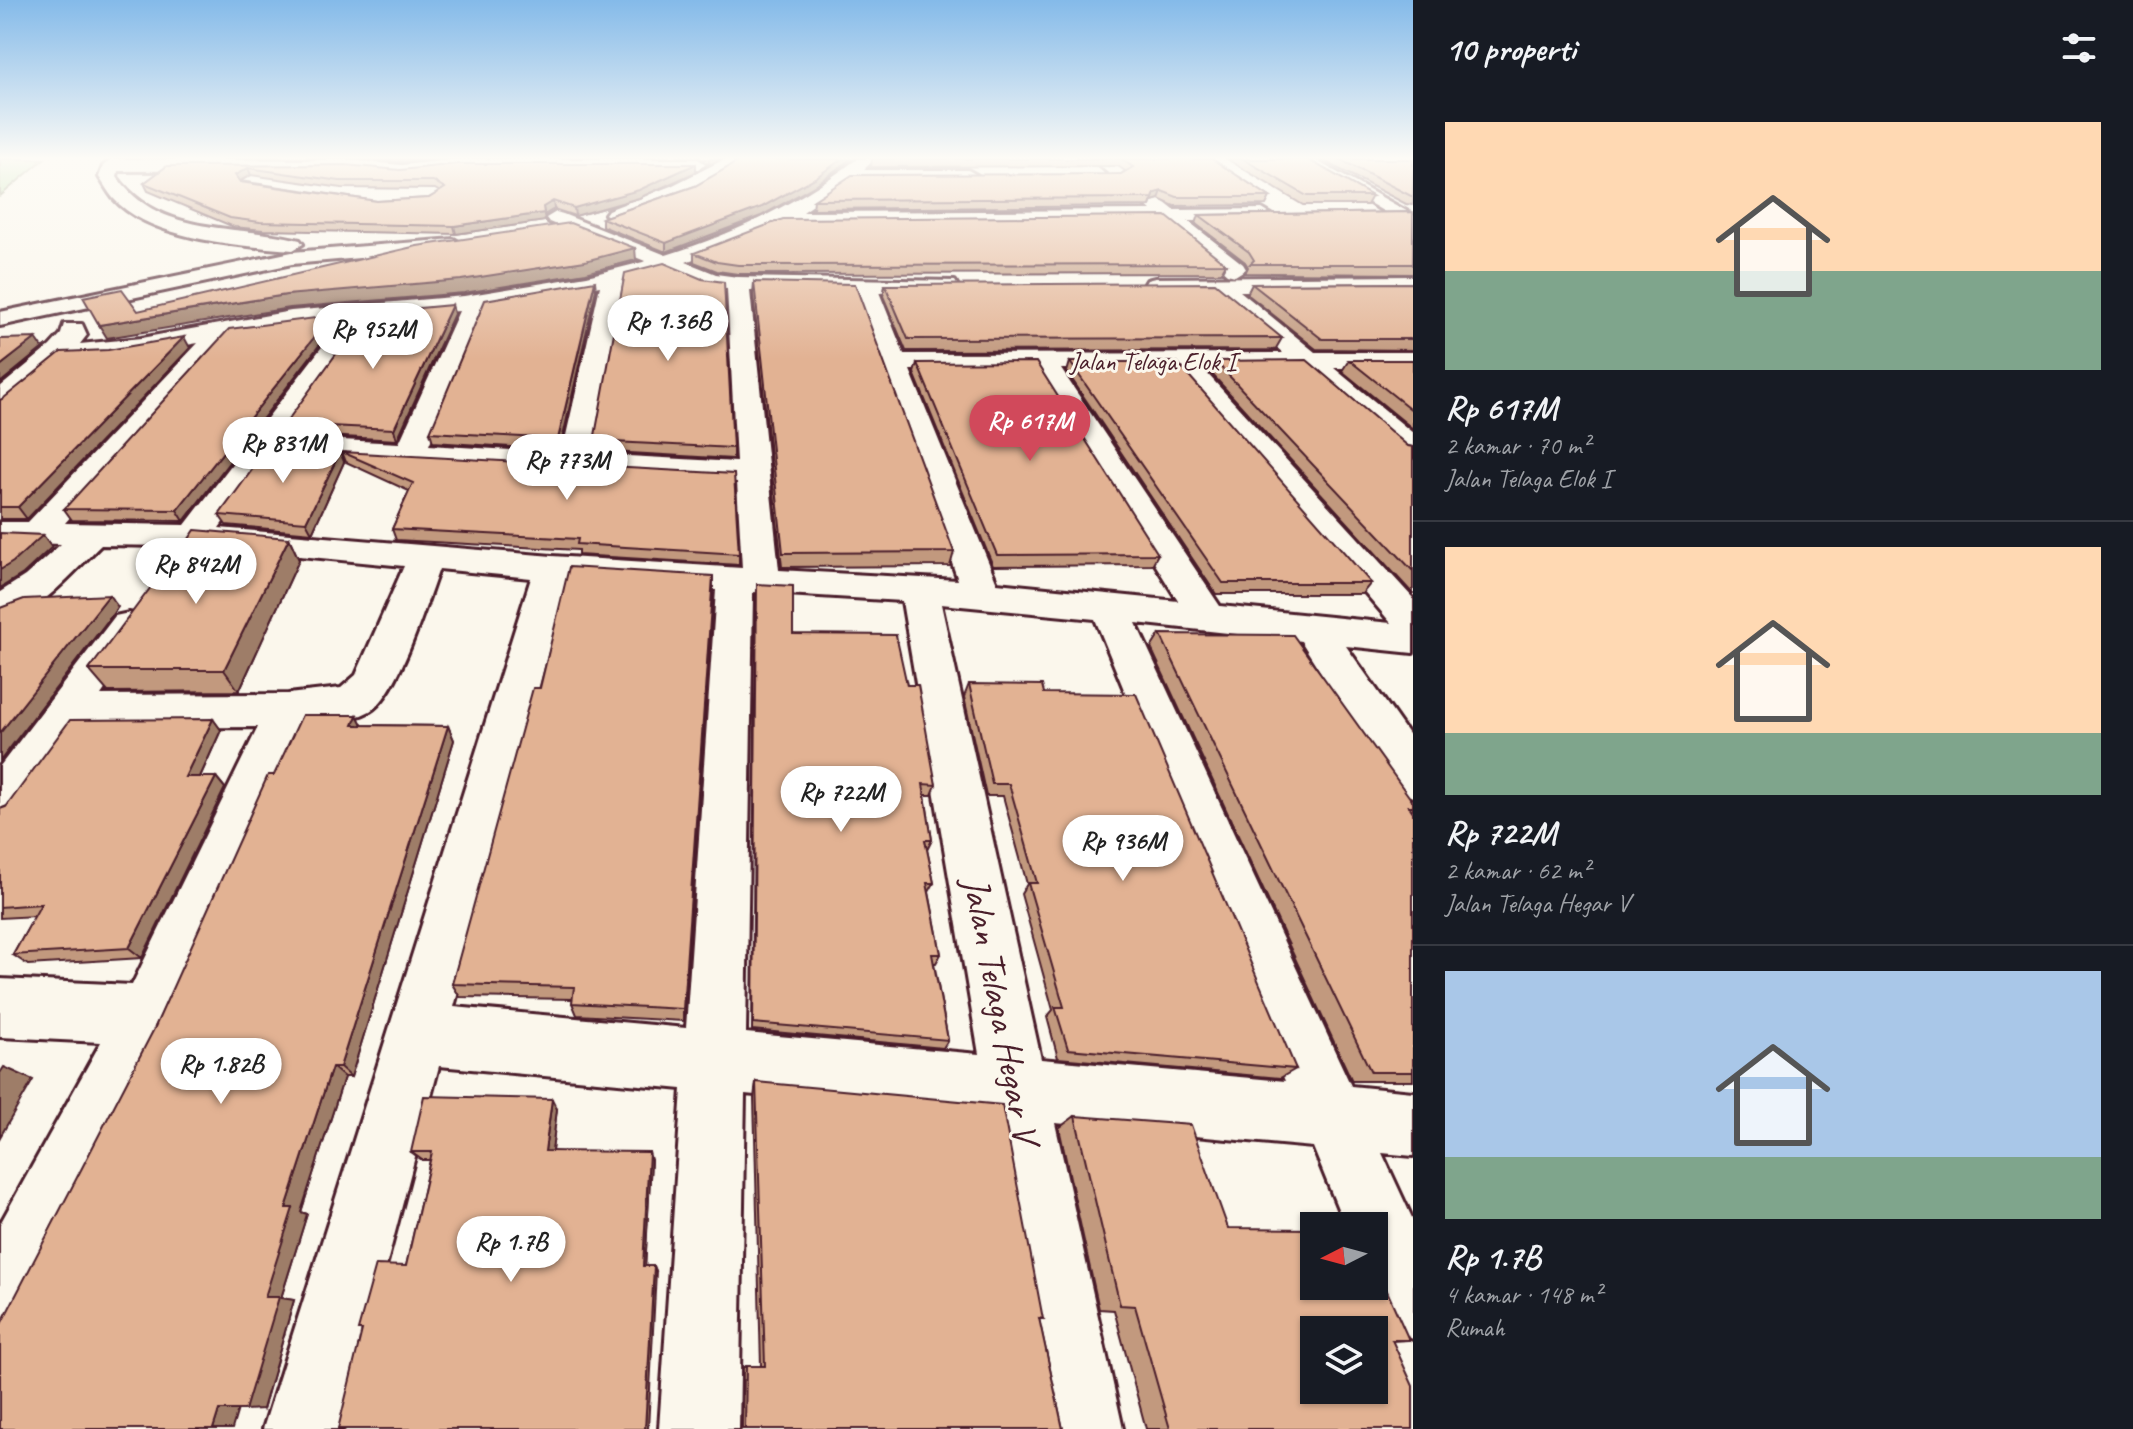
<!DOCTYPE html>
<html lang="id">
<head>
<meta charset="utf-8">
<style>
  :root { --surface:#171b24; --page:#20242c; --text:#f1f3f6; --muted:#9ea1a6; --line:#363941; --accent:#d1495b }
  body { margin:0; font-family:Caveat,sans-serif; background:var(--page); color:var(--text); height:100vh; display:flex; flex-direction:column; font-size:30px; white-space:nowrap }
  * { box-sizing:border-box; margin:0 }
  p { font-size:26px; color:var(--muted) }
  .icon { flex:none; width:44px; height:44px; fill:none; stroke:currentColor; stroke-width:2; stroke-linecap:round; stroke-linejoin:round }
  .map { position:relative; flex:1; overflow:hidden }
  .drawer { display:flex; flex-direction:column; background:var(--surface); width:720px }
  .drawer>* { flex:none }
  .needle { width:52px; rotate:264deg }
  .fabs { position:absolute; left:1300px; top:1212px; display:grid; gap:16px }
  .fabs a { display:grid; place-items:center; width:88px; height:88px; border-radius:0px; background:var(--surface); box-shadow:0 2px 6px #0004; font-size:40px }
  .price { position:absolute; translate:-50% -68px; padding:0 18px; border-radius:28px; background:#fff; color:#222; font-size:26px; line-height:52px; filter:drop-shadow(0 2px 4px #0008) }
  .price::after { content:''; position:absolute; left:50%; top:48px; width:24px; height:18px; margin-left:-12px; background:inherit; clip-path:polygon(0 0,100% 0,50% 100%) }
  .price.selected { background:var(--accent); color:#fff }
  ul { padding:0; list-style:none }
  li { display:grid; align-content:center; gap:16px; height:424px; padding:0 32px }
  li+li { border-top:2px solid var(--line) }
  li span { display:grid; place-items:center; height:248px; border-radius:0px; color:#555 }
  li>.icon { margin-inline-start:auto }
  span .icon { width:144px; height:144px; fill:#fffc; stroke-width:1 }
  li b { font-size:34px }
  h2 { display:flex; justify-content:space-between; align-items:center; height:96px; padding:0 32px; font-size:34px }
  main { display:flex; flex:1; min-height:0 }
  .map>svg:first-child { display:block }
  .green { fill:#b0de9e; stroke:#7d7e64; stroke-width:2 }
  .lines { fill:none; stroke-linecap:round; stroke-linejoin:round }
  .minor-casing { stroke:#4a1f2b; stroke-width:6 }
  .minor { fill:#fbf7ec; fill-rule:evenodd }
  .wall { fill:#c2997e; stroke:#4a1f2b; stroke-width:2; fill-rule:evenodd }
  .shaded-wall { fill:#9e7d67; stroke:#4a1f2b; stroke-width:2 }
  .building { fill:#e2b293; stroke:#4a1f2b; stroke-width:2; fill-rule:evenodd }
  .labels { text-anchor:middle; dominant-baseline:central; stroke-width:6; stroke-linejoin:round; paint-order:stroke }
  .far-street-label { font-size:26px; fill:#4a1f2b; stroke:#fbf7ec }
  .near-street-label { font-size:38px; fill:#4a1f2b; stroke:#fbf7ec }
</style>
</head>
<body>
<main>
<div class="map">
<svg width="1413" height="1429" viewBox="0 0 1413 1429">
  <rect width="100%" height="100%" fill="#fbf7ec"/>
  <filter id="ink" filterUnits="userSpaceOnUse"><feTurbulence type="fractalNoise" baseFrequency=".0125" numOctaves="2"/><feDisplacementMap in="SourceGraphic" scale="16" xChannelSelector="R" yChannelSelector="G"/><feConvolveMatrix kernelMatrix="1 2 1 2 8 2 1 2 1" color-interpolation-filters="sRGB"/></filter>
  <g filter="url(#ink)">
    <!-- green -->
    <path class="green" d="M0,159H44L0,196Z"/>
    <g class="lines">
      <!-- minor casing -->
      <g class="minor-casing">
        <path id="minor" d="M111,159L347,160L402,165L458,159H698L706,164L698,169H458L402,175L347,170L118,171L117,177C159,237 237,224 300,240L303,244L293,250C241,246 150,240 113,198C108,192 104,184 99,177L103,166Z
          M725,159H744C721,183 648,211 615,220L605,214L608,210L671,186Z
          M857,159H875L863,170H968L977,175L968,180H850L803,212L1151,210L1092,159H1110L1174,210L1262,209L1272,215L1262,221H1188L1243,264L1246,269L1235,276L1227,274L1165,221L782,224L686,262L716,274L738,277L955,281L958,286L955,291L947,293L879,292L904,354L1283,353L1212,291L1155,292L1147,290L1144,285L1147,280L1155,278L1413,276V290L1240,291L1315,352H1413V368H1334L1413,433V457L1402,455L1302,368L1203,369L1413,598V653L1346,646L1413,741V797L1396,791L1301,641L1136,623L1351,1086L1413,1092V1156L1382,1153L1413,1220V1339L1387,1328L1370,1286H1374V1226H1345L1313,1147L1055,1123L1123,1429H1043L990,1117L745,1094L739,1429H659L682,1089L439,1066L343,1429H263L531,578L439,569C426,603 399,695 370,711C349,722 326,723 303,725L169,1036L26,1323L0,1334V1224L101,1042L0,1037V979L132,985L258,727L78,728L17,816L0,822V766L115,616L129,613L143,616L149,626L101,695L288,694L341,688L356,675L404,566L205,547L194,563L181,566L168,563L163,555L169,546L101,545C72,573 41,612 0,623V592L25,576L61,544L0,542V522H28L198,343L114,358L66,360L10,407L0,410V387L50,346L61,334L64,324H82L87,335L80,344L141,338L291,311L464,296L587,276L643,262L645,261L549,222L546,218L556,212L563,214L666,255C737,233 798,203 857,159ZM665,269L703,285L727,289L736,462L592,454L623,280ZM600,286L562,453L429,445L485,307ZM750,291L856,292L958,580L779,570ZM459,311L399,443L283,437L367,320ZM341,322L185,525L65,523L232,336ZM1034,369L1178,601L997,583L910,370ZM1061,369H1174L1391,623L1220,606ZM271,455L737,482L742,568L552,556L219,528ZM567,580L716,590L686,1028L454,1007ZM753,592L902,601L979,1054L746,1033ZM941,604L1095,619L1285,1081L1041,1059Z
          M1294,159H1313L1412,214L1409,218H1395Z
          M454,239L464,245L461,249L292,264L0,326V312L292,252Z"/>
      </g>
      <!-- minor -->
      <use href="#minor" class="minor"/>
    </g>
    <!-- wall -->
    <path class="wall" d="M365,159H433L402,162Z
      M701,159H720L709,165Z
      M740,159H857L848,161L814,186L761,216L666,252L602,226V218L695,186L732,165Z
      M872,159H1212L1270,197L1266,205L1174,206L1159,199L1152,201L1150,206L813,209L814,200L1121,174L1125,171L1118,166L871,167Z
      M1227,159H1307L1372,196L1367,205H1303Z
      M1320,159H1413V205L1406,204Z
      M696,164V172L639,198L575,216L554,209L544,215L545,221L456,234L263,230L234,227L148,191L144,183L167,166L400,170ZM251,175L342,188L435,189L440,192L429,198L377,201L240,181Z
      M1413,212V274L1245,273L1248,267L1245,262L1196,224L1199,215Z
      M694,253L1226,264L1221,273L738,274L717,271L694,262Z
      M702,279L733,448V459L596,451L594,441Z
      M754,282L954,552L950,566L782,567L753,294Z
      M1413,283V350L1316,349L1247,294L1252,284Z
      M885,285L1282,338L1275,350L906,351L883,296Z
      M596,290L560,450L433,442L430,432Z
      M452,305L454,314L397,440L290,434L285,424Z
      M334,326L184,521L72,520L64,509Z
      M190,348L27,519H0V400Z
      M1349,360H1413V429L1342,371Z
      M1215,361L1408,446L1413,447V594L1210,372Z
      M1070,362L1371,583L1362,594H1216L1067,372Z
      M917,363L1158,554L1152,565L993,566L914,373Z
      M340,452L344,462L312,533L226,525L219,515Z
      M342,452L739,554V565L578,555V550L396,540L392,529L409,491L346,462Z
      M289,538L299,560L239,691L108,692L89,670L159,583Z
      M713,593L683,1021L577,1015L572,1003L573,999L460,997L452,984L540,688Z
      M756,595L793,634L907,685L936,785L932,795H925L932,840L927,850L934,883L929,892L941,954L936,963H934L948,1040L943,1048L752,1030Z
      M1160,634L1413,802V809L1411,810L1413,812V1081H1352L1151,648Z
      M969,684L1044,693L1296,1069L1280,1078L1058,1058L1047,1017L1053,1010L1021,894L1027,884L1003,796H986L964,697Z
      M357,715L362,725L448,726L454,740L351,1077H344L301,1212L307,1214L281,1298L294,1300L263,1409L155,1027L274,775Z
      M213,719L221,730L200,777H216L225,788L142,958L28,965L13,955L35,916L0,918V809Z
      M756,1082L1043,1319H1039L1063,1429H742L743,1367L761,1366L754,1098Z
      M557,1109L552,1151L651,1160L645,1266H654L656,1271L362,1331L406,1266L430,1160H422L411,1152Z
      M1075,1116L1228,1228L1409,1340L1392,1341L1413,1429H1146L1114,1310L1099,1309L1059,1128Z"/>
    <!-- shaded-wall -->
    <path class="shaded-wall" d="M401,159H433L402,162Z
      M709,159H720L709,165Z
      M842,159H857L848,161L814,186L761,216L666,252V243Z
      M696,164V172L639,198L575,216L574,208Z
      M248,168L251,175L238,182L235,175Z
      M1162,191L1159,199L1152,201L1150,206L1155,193Z
      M553,201L554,209L544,215L543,207Z
      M544,213L545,221L456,234L454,226Z
      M635,248L636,260L586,273L464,293L290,308L107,338L99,325L286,295Z
      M595,281L596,290L560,450L558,439Z
      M452,305L454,314L397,440L394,429Z
      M331,316L334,326L184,521L177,510Z
      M184,337L190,348L27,519L18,507Z
      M36,338L43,348L0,383V366Z
      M340,452L344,462L312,533L306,522Z
      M43,535L52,547L23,574L0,588V570Z
      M289,538L299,560L239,691L224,670Z
      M713,576V593L683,1021V1009Z
      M109,595L118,607L0,761V733Z
      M357,715L365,730L353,725Z
      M213,719L221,730L195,788L185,777Z
      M448,726L454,740L351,1077L340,1067Z
      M216,777L225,788L142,958L129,948Z
      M4,1067L33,1080L0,1137V1073Z
      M332,1067L344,1077L301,1212L307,1214L281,1298L294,1300L263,1409L245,1410L265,1297L286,1208Z
      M552,1099L557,1109L551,1159L545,1151Z
      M649,1152L651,1160L645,1271L643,1266Z
      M654,1266L656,1271L648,1429H645Z
      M238,1409L232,1429H213L219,1410Z"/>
    <!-- building -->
    <path class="building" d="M740,159H842L815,178L762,207L666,243L602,218L695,186L732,165Z
      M1121,159H1212L1270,197H1177L1162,191L1155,193L1153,198L814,200L852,175L1121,174L1133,167Z
      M1243,159H1307L1372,196H1307Z
      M1339,159H1413V196H1411Z
      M457,164H696L639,190L574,208L553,201L543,207L544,213L454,226L260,222L230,218L144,183L167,166L345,165L400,170ZM248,168L340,181H433L445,188L429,198L377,201L240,182L235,175Z
      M1413,212V264H1250L1254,260L1249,252L1199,215Z
      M1166,216L1226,264L738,265L717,262L694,253L783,219Z
      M570,223L635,248L585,261L461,280L286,295L99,325L83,297L122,289L138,311L417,246Z
      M664,263L702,279L724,282L733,448L594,441L625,273Z
      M595,281L558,439L430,432L485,300Z
      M754,282L855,284L954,552L783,553Z
      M1215,283L1282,338L908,339L885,285Z
      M1413,283V339H1322L1252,284Z
      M452,305L394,429L285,424L366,313Z
      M331,316L177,510L64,509L229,329Z
      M184,337L18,507H0V400L4,398L61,352L108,350Z
      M36,338L0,366V339Z
      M1307,360L1408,446L1413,447V571L1215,361Z
      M1349,360H1413V411Z
      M1036,362L1158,554L997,555L917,363Z
      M1070,362H1177L1371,583H1223Z
      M268,448L340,452L306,522L219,515Z
      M342,452L734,474L739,554L577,544L578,539L392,529L413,483Z
      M195,530L289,538L224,670H89L154,583H159Z
      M0,533L43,535L13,562L0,570Z
      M569,567L713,576L683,1009L572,1003L574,987L452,984L533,688H540Z
      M757,584L793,586V634L896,635L907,685H918L936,785L923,784L932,840H925L934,883H927L941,954H932L948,1040L753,1023Z
      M109,595L0,733V608L24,599Z
      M1160,634L1293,635L1413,802V806H1409L1413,812V1072H1371Z
      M969,684L1042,685L1044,693L1136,694L1296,1069L1068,1049L1055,1007H1064L1028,883H1037L1009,784H992Z
      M302,715H357L353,725L448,726L340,1067H332L286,1208H293L265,1297H279L245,1410H219L213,1429H0V1326L155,1027L268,775H274Z
      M213,719L185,777H216L129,948L13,955L41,904L0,907V809L6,807L70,720Z
      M756,1082L1002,1105L1043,1319L1039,1318L1063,1429H745L746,1366H765Z
      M424,1096L552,1099L545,1151L649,1152L643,1266H654L645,1429H338L362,1330H358L376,1265L406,1266L432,1152H411Z
      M1075,1116L1191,1125L1228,1228L1314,1229V1286H1374V1262L1409,1340H1392L1413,1386V1429H1170L1135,1306L1120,1305ZM1314,1330H1374V1390H1314Z"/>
  </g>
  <!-- sky -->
  <linearGradient id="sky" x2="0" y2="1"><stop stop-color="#84bae9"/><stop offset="0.44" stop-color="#fdfbf6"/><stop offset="1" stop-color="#fdfbf6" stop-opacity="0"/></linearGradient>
  <rect width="1413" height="359" fill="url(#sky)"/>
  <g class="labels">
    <!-- far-street labels -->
    <g class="far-street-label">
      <text x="1153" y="361">Jalan Telaga Elok I</text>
    </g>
    <!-- near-street labels -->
    <g class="near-street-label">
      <text transform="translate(1001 1010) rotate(79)">Jalan Telaga Hegar V</text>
    </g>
  </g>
</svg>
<div class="fabs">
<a><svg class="needle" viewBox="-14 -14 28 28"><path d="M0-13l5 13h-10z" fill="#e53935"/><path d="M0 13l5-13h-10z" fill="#9ea1a6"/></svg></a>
<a><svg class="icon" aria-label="layers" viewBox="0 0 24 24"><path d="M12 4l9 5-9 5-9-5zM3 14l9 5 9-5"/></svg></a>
</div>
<b class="price" style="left:668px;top:363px">Rp 1.36B</b>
<b class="price" style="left:373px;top:371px">Rp 952M</b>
<b class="price selected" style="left:1030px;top:463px">Rp 617M</b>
<b class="price" style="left:283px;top:485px">Rp 831M</b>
<b class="price" style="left:567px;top:502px">Rp 773M</b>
<b class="price" style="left:196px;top:606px">Rp 842M</b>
<b class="price" style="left:841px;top:834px">Rp 722M</b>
<b class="price" style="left:1123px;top:883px">Rp 936M</b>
<b class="price" style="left:221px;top:1106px">Rp 1.82B</b>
<b class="price" style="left:511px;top:1284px">Rp 1.7B</b>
</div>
<section class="drawer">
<h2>10 properti<svg class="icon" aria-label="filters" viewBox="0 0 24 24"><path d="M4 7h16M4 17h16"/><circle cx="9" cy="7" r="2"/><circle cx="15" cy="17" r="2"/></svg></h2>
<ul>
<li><span style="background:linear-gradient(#ffd9b3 60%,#7fa58c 0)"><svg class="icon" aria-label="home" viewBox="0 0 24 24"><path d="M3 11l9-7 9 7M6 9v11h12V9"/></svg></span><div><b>Rp 617M</b><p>2 kamar · 70 m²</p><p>Jalan Telaga Elok I</p></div></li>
<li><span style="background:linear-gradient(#ffd9b3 75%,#7fa58c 0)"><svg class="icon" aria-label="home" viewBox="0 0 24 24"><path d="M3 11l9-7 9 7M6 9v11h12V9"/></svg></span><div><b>Rp 722M</b><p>2 kamar · 62 m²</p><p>Jalan Telaga Hegar V</p></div></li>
<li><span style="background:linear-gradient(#a9c7e8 75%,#7fa58c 0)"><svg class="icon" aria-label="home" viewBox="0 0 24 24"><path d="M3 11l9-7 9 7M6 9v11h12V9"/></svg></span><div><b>Rp 1.7B</b><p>4 kamar · 148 m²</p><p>Rumah</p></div></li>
</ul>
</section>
</main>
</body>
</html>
